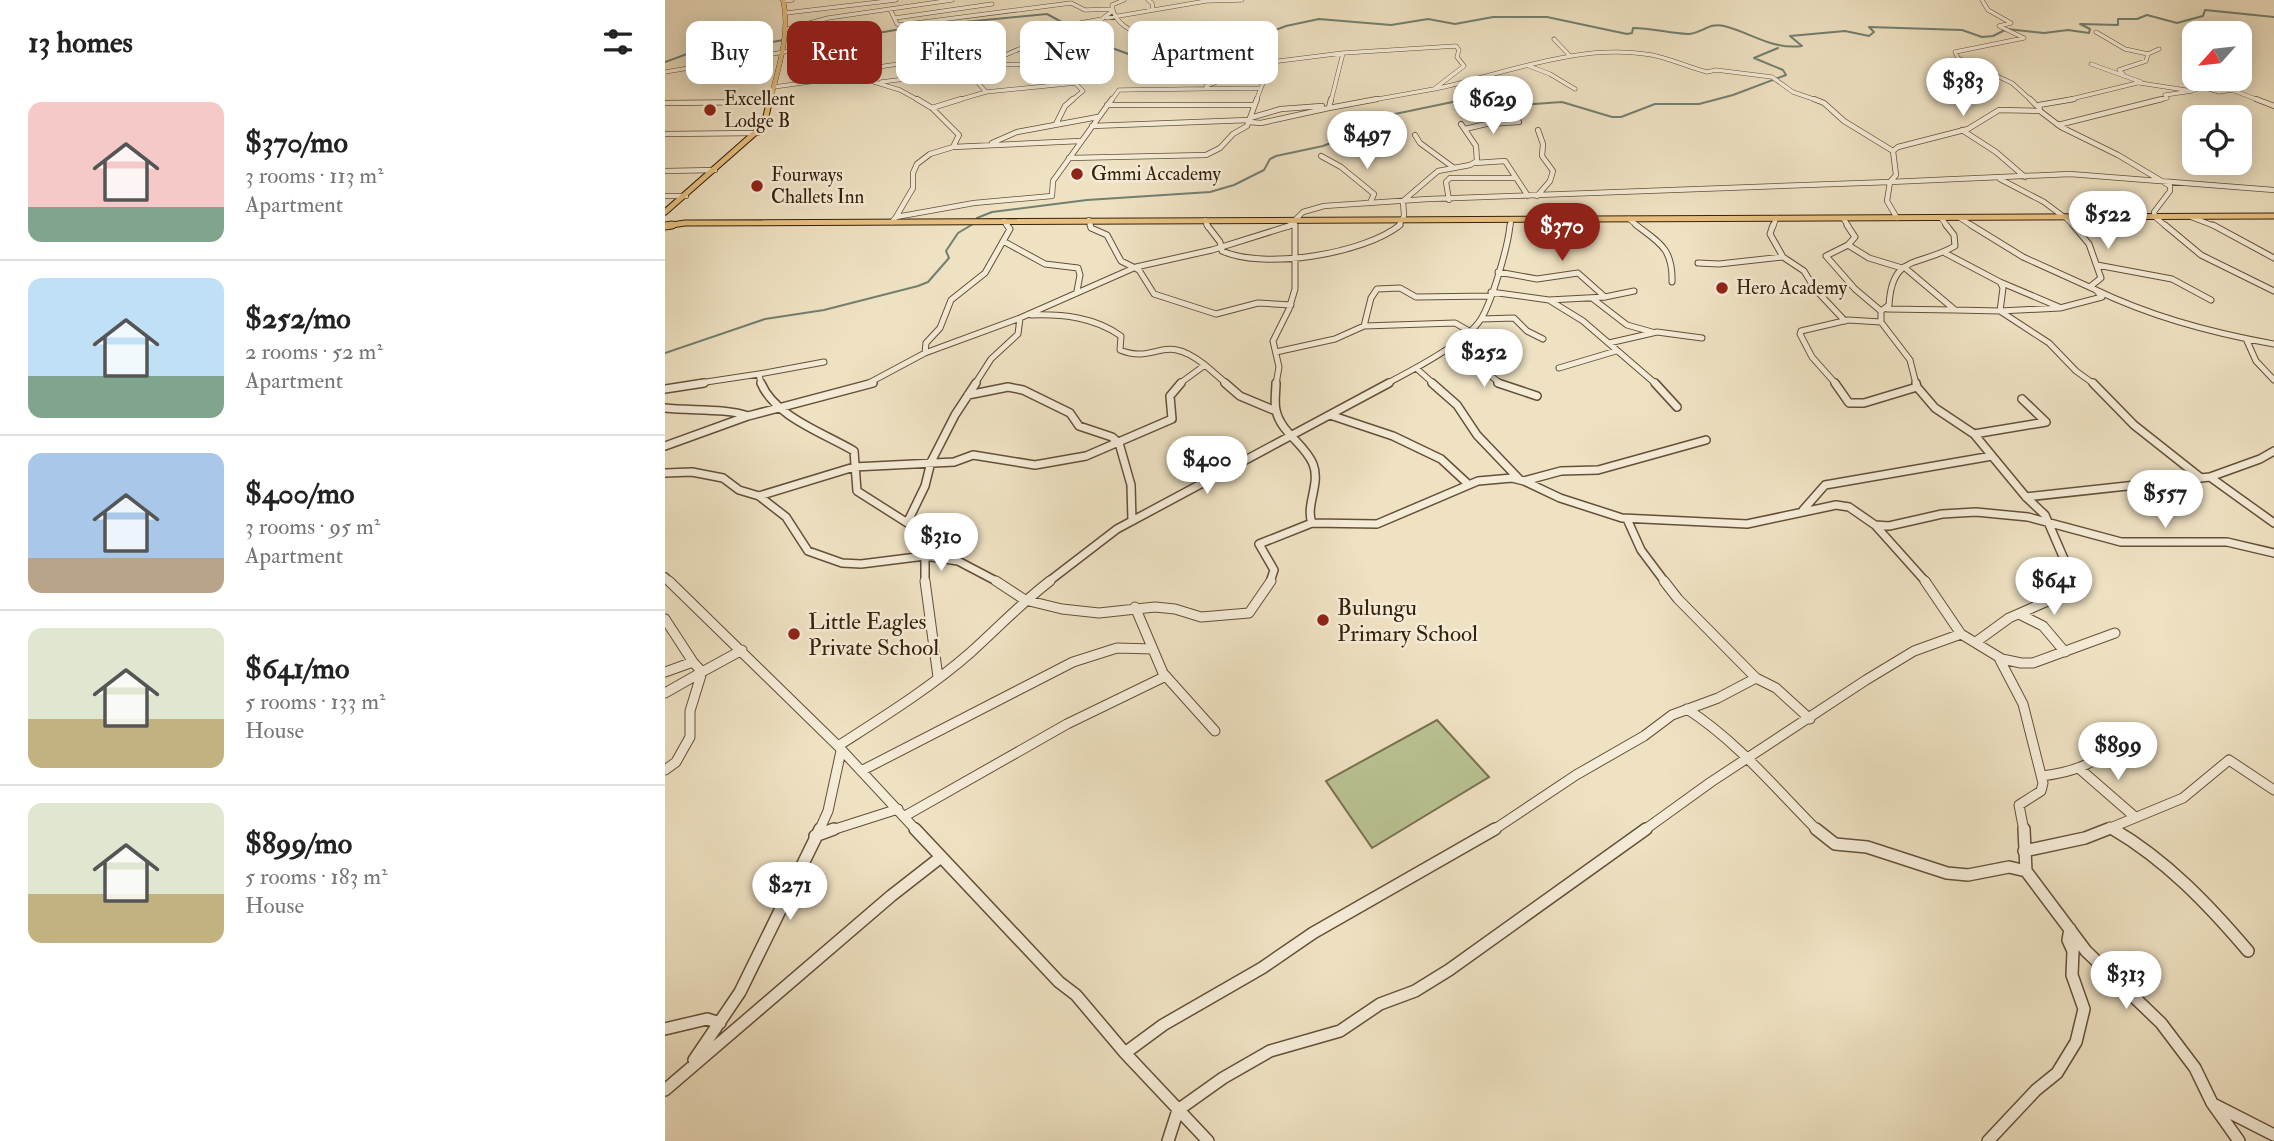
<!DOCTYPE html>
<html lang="en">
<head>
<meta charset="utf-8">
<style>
  :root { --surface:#fff; --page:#f6f6f6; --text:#222; --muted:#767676; --line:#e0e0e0; --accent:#8f2418 }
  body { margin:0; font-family:"IM FELL Double Pica",serif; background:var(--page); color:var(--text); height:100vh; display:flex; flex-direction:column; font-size:26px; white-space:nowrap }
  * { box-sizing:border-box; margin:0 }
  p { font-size:23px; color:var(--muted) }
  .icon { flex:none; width:38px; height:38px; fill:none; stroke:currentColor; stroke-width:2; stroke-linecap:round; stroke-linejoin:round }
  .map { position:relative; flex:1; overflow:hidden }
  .panel { display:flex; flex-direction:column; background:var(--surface); width:665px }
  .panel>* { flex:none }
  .guide { position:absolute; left:21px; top:21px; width:665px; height:63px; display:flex; gap:14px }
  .needle { width:46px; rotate:243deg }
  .fabs { position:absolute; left:1517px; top:21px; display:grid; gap:14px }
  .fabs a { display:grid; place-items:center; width:70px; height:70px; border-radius:14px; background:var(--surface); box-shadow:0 4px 18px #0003; font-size:35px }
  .price { position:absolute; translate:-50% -60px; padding:0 16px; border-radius:24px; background:#fff; color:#222; font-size:23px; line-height:46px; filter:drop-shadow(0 2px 4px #0008) }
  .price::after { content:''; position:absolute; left:50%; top:42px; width:21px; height:16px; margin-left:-10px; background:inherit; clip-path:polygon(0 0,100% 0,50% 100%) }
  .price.current { background:var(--accent); color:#fff }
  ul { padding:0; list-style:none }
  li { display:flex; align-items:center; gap:21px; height:175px; padding:0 28px }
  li+li { border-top:2px solid var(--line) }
  li span { display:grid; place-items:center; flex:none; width:196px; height:140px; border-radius:14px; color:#555 }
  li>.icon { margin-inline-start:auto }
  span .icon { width:84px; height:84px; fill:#fffc; stroke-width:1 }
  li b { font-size:30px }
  h2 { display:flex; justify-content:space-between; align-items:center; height:84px; padding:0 28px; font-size:30px }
  .chip { padding:0 24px; border-radius:14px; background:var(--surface); box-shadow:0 4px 18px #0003; font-size:24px; line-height:63px }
  .chip.current { background:var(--accent); color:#fff }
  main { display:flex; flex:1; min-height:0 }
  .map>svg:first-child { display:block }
  .green { fill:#bac393; stroke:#78724e; stroke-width:2 }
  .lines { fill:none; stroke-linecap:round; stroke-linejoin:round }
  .stream { stroke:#727f70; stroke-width:2 }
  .minor-far5-casing { stroke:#645038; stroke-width:4.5 }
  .minor-far4-casing { stroke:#645038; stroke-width:6 }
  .minor-far3-casing { stroke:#645038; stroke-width:7 }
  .minor-far2-casing { stroke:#645038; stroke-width:10 }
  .minor-far1-casing { stroke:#645038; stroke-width:11 }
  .minor-casing { stroke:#645038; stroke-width:14 }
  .major-far2-casing { stroke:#35200a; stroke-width:5 }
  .major-far1-casing { stroke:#35200a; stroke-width:7 }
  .major-casing { stroke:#35200a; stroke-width:9 }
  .minor-far5 { stroke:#f5ecd8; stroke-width:3.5 }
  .minor-far4 { stroke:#f5ecd8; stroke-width:4.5 }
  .minor-far3 { stroke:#f5ecd8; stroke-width:5 }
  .minor-far2 { stroke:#f5ecd8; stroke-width:7 }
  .minor-far1 { stroke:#f5ecd8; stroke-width:9 }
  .minor { stroke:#f5ecd8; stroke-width:11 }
  .major-far2 { stroke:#e8c182; stroke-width:4.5 }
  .major-far1 { stroke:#e8c182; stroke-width:5 }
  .major { stroke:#e8c182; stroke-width:7 }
  .poi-dot { fill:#8f2418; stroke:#f5ecd8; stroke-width:2.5 }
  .labels { text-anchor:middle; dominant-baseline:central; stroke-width:5; stroke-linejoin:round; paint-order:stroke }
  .far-poi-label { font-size:19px; fill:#35200a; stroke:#f5ecd8; text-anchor:start }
  .poi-label { font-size:23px; fill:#35200a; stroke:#f5ecd8; text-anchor:start }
</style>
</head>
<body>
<main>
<section class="panel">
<h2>13 homes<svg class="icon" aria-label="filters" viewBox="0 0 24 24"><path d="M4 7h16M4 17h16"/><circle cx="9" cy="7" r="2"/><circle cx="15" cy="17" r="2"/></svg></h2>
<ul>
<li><span style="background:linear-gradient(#f6c9c9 75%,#7fa58c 0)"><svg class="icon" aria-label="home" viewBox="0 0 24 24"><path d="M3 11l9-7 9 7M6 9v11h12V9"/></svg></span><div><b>$370/mo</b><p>3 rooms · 113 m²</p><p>Apartment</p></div></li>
<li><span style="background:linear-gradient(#bfe0f5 70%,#7fa58c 0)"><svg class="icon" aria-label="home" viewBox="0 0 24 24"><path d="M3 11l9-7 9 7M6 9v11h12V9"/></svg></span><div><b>$252/mo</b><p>2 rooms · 52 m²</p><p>Apartment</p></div></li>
<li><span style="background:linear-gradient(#a9c7e8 75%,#b9a48a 0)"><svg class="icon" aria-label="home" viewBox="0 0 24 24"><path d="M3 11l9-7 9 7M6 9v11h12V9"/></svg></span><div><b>$400/mo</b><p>3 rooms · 95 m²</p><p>Apartment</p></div></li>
<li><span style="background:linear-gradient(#dfe7d0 65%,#c2b280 0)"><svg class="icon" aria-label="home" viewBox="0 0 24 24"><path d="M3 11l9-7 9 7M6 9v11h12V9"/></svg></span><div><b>$641/mo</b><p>5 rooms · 133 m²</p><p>House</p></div></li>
<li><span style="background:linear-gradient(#dfe7d0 65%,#c2b280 0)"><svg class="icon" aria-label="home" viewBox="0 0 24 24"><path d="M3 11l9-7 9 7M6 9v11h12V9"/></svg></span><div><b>$899/mo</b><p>5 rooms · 183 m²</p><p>House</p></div></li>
</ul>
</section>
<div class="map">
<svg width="1609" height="1141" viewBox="0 0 1609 1141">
  <rect width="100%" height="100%" fill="#efe2c3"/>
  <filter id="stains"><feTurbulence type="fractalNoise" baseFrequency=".00286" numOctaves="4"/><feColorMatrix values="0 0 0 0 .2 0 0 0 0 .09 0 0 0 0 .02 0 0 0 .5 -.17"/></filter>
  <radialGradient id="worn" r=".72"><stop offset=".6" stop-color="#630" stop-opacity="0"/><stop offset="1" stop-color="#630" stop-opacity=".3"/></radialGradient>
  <!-- green -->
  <path class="green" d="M772,720L824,777L707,848L661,781Z"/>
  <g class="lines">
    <!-- stream -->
    <path class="stream" d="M411,26L423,29V39L501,68L534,69L559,65L569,51L595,36L621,26L654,19L726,25L763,19L790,24L828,17H882L962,34L967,33L968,28C986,28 1004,33 1023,34C1036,34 1044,22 1059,26C1087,33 1107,50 1137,46L1125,36L1180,31L1204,36L1209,32L1204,27L1297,30L1317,37L1328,36L1342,29L1379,33L1403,30L1424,33L1425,29L1415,24L1453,25V19H1472L1482,15L1512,23L1538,16L1540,10L1609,17
      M0,62L33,50L73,48L130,38L201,35L248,27L382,14L404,26
      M312,218L327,212L422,200L545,192L569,185L599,170L605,159L611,156L658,146L695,131L698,129L696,123L701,120L802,99L869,104L897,102L947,117H956L990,104H1034L1068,95L1121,75L1118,70L1089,58L1113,48
      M0,353L100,319L159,310L253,286L263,282L284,258L281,251L293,233L308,224"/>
    <!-- minor-far5 casing -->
    <g class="minor-far5-casing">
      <path id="minor-far5" d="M459,0L447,5C449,27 472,33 489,40
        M483,0L487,3L488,10
        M1317,0L1323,10L1346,23L1334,26L1359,38L1290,52L1293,58L1347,83L1367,101
        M119,1L127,0
        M225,9L232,24L236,25L406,3L420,10L447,9
        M121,13L231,0
        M230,18L327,4
        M442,18L541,1L577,0
        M119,30L163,18L287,0
        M1431,32L1460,49L1483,54L1481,61L1454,70L1458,74
        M270,33L269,54L279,62L283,71L290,74
        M889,39L905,56
        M678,53L791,46L794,50L792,57L799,66L769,89L702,101
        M1483,54L1494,49
        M324,62L415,23L437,19L446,12
        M312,66L314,84L321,92
        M864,66L885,74L910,89
        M0,72L131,50L205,42L212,44L207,73
        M207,73L213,67L254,61L284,41
        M216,82L281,74L314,66L385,63L395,68L418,91L406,101
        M1475,83L1527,91L1538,87L1554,92L1567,90L1596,101
        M541,86C564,78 582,67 606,62
        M109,87L207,73L209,82L235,90L255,101
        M769,89C837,75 909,44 980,54C1001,56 1021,67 1042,72L1051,70L1107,77L1128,92L1154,101
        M290,101L321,92L411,83
        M446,101L454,90L596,88
        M591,101L606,62L678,53L666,101
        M1398,101L1476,82L1426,64
        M1490,101L1502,98L1500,95L1527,91"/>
    </g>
    <!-- minor-far4 casing -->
    <g class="minor-far4-casing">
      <path id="minor-far4" d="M1149,99L1159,103L1179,121L1228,151L1231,175L1225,182
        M1365,99L1372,106
        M1409,99L1374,105L1375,111L1396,127L1453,155L1505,186V191L1489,212L1490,217L1502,227
        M1591,99L1609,106
        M0,103L106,102
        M442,105H589
        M267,108L296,99
        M664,108L712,99
        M585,118L616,109L657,106
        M584,122L596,123L664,108L666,99
        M391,124L400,106L408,99
        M1393,125L1497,99
        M427,126L584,120
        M800,129L821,124L854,122
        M1297,130L1331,152L1360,177
        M0,134L93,133
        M750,135L755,143L789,168
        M327,143L352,132L433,117
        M288,147L415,141
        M1228,151L1233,147L1303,129L1334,110L1375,111
        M656,156L676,167L709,194L705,203
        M404,158L541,155L555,148L568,134L582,126L592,99
        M810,163L840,161L863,196
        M0,171L50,170
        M1335,179L1379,202L1399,217
        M1225,182L1405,174L1609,190
        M0,196H21
        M872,196L885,181L888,171L877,156L878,144L873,130
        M784,200L781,182L785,178H850
        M231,217L248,188V173L252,164L265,154L288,147L294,135L267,108L252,99
        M1400,217L1410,227
        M1526,217L1552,227
        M1178,218L1184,227
        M1276,218L1283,227
        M1295,218L1309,227
        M964,219L974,227
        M424,220L426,227
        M540,220L543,227
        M339,221L343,227
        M227,222L231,217L309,203L387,196L388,181L447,99
        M623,227L638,212L659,206L763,199L1225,182L1222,201L1232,218
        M733,227L739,216L738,201L773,171L805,165L812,161L811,146L796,124
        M845,227L846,220
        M1108,227L1111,218"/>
    </g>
    <!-- minor-far3 casing -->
    <g class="minor-far3-casing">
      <path id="minor-far3" d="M425,225L426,228L442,235L456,261L474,270L489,294L551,314L593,303L626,305
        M542,225L555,242L557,251C599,270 699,254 735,225
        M971,225C995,243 1008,249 1007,282
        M1108,225L1105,234L1118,257L1139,271L1150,289L1180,321
        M1182,225L1190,237L1183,245L1161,256L1190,289L1216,311
        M1306,225L1358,257L1431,290
        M1408,225L1424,244L1436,278L1426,286
        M1500,225L1536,255L1609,291
        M1548,225L1609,258
        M338,241L380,264L413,268L415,275L412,291
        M1183,245L1204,258L1237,268
        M1280,253L1335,282L1338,288L1335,311L1290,310
        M1033,263L1054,264L1118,257
        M1432,265L1507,279L1546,300
        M833,272L872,279L913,273L940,297
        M1335,282L1394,307
        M826,292L884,300L918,321L991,384
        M927,298L962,325L987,332
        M884,300L940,297L969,291
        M1222,309L1290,310L1239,267
        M1335,311L1395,308L1437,297L1431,290C1487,317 1547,333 1609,344
        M1335,311L1384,343L1411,371L1429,384
        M366,315C398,314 429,317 456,336L455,350C492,365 497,331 540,365
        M816,319L849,318L862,331L878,339
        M1216,322V311L1224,305C1227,253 1254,267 1290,246L1289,235L1281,225
        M699,326L706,298L712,289L735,288L751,297L825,296
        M800,336L821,372L836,384
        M1582,341L1591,361L1609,380
        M944,343L992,332L1037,338
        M611,352L670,339L699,326L790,323L804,331
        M260,353L261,343L275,328L286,300L320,273L345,229L342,225
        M751,368L769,384
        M894,368L951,351
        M94,374L159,362
        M28,384L94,374L96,384
        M202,384L260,353L355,318L471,267L547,250L627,225
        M310,384L326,359L353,334L355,318
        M514,384L540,365L562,384
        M611,384L614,367L608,341L624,309L630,289V225
        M721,384C746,371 802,342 816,319C827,301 843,247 845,225
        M1171,384L1147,357L1135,334L1136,331L1183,320L1216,322L1245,360L1251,384"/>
    </g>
    <!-- minor-far2 casing -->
    <g class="minor-far2-casing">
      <path id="minor-far2" d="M96,383C110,417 159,433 189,451L192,491L244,524
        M560,383L575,396L611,411
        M611,383C611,391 609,402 611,410C615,432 640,444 648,464C656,484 640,505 647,523
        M767,383L792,405L812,435L854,479
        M833,383L872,396
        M990,383L1012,407
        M1170,383L1184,403H1199L1252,387
        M1251,383L1252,387
        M1428,383L1469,425L1536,478
        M1252,387L1270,408L1309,434L1361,497L1380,515L1409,582
        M0,389L39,383
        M303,395L343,387L358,390L405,413L414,426L447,437L454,443L466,485L467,521
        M0,408C25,411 62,408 83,416
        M665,415L728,436L776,459L803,484
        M1309,434L1381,422L1357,399
        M0,446L83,416L208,383
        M0,473L27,472L58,478L74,490L94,496L121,517L143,551L177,563L196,564L260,556L293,561L333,582
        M1545,477L1595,459L1609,451
        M859,481L895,498L957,518L1082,524L1171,505L1184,507L1210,525L1224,526L1277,514L1311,512L1363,517L1456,542H1562L1609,553
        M94,496L189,467L289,462L308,455L370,465L421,456L507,419L505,396L516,383
        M1361,497L1545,477L1609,523
        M1138,510L1160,485L1327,456
        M962,519L976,550L1000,582
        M1210,525L1261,582
        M0,577L5,582
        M260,582V558L244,519L260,486L266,462L290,415L311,383
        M383,582L452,529L724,383
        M605,582L609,570L594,544L647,523L712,524L813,481L847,478L859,481L896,471L933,470L1041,440"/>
    </g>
    <!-- minor-far1 casing -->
    <g class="minor-far1-casing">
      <path id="minor-far1" d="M4,581L173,746L252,831
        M260,581L273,677
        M331,581L360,600L397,609L434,613L490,607L510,609L536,617L584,613L606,581
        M999,581L1013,599L1091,678L1111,688L1145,719
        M1260,581L1296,634
        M470,607L498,673L550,731
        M1354,614L1378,626L1400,652
        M0,619L28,662
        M1311,642L1344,618L1408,590L1411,586L1408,581
        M1335,660L1358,704L1378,783L1376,791L1354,805L1359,831
        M0,672L28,662L37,672L77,650
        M0,693L37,672
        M1022,709C1073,742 1110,788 1153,831
        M173,746C218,717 265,688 305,653C332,629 356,603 385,581
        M0,770L11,762L25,737V711L37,672
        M1416,770L1470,817
        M196,771L408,662L452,648L488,649
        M1377,776C1410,772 1434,763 1456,737
        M240,816L402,724L501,676
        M1445,827L1451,831
        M154,831L163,811L176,751
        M164,831L233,809
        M827,831L911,775L979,736L1007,715L1053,698L1091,678
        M978,831L1046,782L1201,680L1249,651L1296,634L1337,659L1356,663H1368L1450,633
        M1438,831L1518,798L1564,760L1609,790"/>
    </g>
    <!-- minor casing -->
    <g class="minor-casing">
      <path id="minor" d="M250,829L394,982L411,995L460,1053L543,1141
        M1151,829L1170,844L1202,847L1282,873L1303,875L1344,867L1361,871L1421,951L1496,1023L1530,1068L1547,1103L1574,1141
        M1359,829L1361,871
        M1448,829C1501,860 1543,904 1583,951
        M150,836L169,829
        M1359,851L1420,838L1443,829
        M0,1029L42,1019L55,1023
        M460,1053L498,1025L597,968L648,933L830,829
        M29,1060L75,992L155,829
        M0,1090L226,896L276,857
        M1550,1105L1609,1135
        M503,1141L513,1110L558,1078L605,1051L675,1031L715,1004L750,991L784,970L981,829
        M1323,1141L1371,1090L1392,1073L1411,1042L1419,1009L1407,975L1408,951L1403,940L1405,929"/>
    </g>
    <!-- major-far2 casing -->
    <g class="major-far2-casing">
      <path id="major-far2" d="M105,101C113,69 126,32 118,0"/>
    </g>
    <!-- major-far1 casing -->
    <g class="major-far1-casing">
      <path id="major-far1" d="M0,212L99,125L105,99
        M0,226L20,223L1609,216"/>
    </g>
    <!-- major casing -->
    <g class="major-casing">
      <path id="major" d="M0,226L7,225"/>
    </g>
    <!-- minor-far5 -->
    <use href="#minor-far5" class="minor-far5"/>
    <!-- minor-far4 -->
    <use href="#minor-far4" class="minor-far4"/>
    <!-- minor-far3 -->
    <use href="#minor-far3" class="minor-far3"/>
    <!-- minor-far2 -->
    <use href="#minor-far2" class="minor-far2"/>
    <!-- minor-far1 -->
    <use href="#minor-far1" class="minor-far1"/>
    <!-- minor -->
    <use href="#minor" class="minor"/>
    <!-- major-far2 -->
    <use href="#major-far2" class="major-far2"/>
    <!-- major-far1 -->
    <use href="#major-far1" class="major-far1"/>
    <!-- major -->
    <use href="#major" class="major"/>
  </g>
  <!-- markers -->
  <g class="poi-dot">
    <circle cx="45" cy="110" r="7"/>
    <circle cx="412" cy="174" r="7"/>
    <circle cx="92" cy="186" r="7"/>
    <circle cx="1057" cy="288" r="7"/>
    <circle cx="658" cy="620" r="7"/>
    <circle cx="129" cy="634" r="7"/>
  </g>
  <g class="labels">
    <!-- far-poi labels -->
    <g class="far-poi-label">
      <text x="59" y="99">Excellent<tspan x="59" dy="22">Lodge B</tspan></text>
      <text x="426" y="174">Gmmi Accademy</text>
      <text x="106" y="175">Fourways<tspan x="106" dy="22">Challets Inn</tspan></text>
      <text x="1071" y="288">Hero Academy</text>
    </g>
    <!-- poi labels -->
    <g class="poi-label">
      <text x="672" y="607">Bulungu<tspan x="672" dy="26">Primary School</tspan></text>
      <text x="143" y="621">Little Eagles<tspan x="143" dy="26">Private School</tspan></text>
    </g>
  </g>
  <rect width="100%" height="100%" filter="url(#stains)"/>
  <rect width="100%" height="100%" fill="url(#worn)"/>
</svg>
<div class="fabs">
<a><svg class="needle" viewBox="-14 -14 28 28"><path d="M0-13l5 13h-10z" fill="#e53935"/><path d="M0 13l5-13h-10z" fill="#767676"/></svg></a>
<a><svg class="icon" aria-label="locate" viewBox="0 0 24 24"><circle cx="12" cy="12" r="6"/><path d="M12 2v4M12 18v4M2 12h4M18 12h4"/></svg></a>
</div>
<b class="price" style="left:1298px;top:118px">$383</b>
<b class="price" style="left:828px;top:136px">$629</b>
<b class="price" style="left:702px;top:171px">$497</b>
<b class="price" style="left:1443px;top:251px">$522</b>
<b class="price current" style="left:897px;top:263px">$370</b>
<b class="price" style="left:819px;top:389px">$252</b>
<b class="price" style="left:542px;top:496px">$400</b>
<b class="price" style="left:1500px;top:530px">$557</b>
<b class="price" style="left:276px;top:573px">$310</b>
<b class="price" style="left:1389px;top:617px">$641</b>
<b class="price" style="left:1453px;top:782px">$899</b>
<b class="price" style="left:125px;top:922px">$271</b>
<b class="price" style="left:1461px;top:1011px">$313</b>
<div class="guide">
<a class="chip">Buy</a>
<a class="chip current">Rent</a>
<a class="chip">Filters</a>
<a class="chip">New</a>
<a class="chip">Apartment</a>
</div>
</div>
</main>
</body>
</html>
